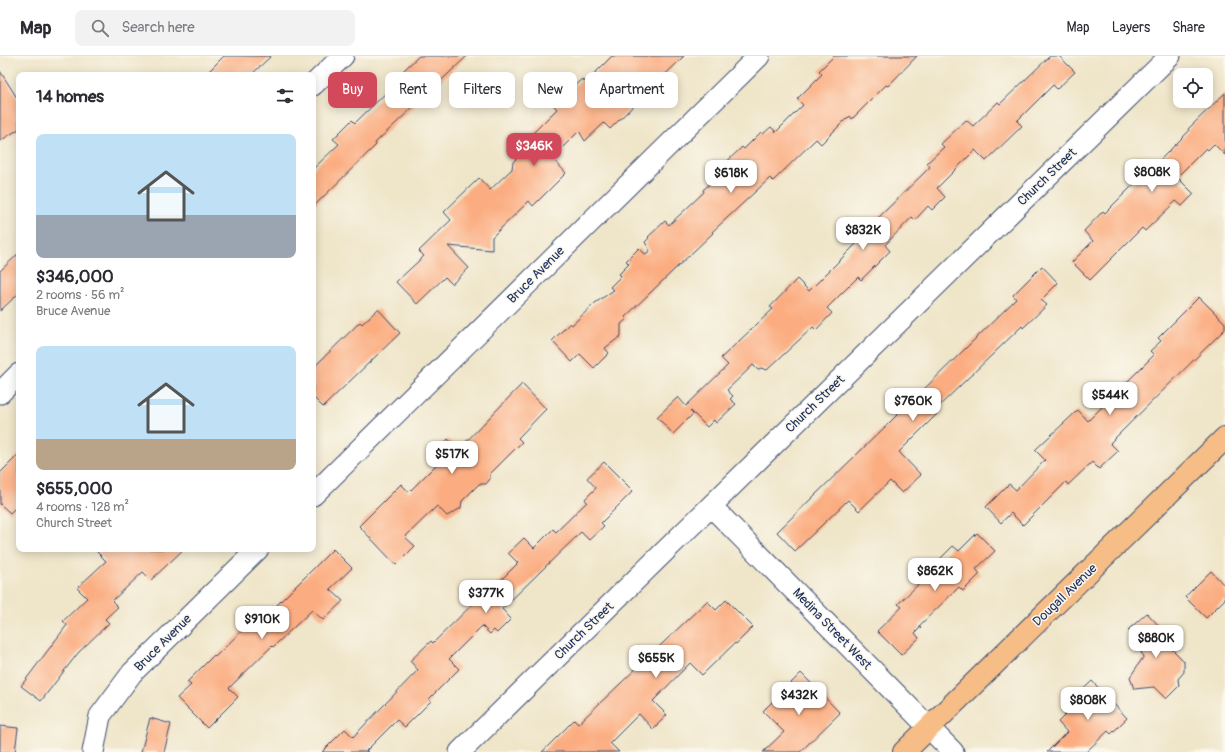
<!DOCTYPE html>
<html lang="en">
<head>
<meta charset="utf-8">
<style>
  :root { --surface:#fff; --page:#f2f2f3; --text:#2b2b33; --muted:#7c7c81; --line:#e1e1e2; --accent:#d1495b }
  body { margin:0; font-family:Pangolin,sans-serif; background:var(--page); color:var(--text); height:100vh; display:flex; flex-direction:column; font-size:15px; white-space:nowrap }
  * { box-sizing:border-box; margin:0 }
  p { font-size:13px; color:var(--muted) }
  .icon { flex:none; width:22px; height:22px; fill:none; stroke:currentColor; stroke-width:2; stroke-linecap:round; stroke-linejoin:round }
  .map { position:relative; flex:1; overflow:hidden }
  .sheet { position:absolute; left:16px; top:16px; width:300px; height:480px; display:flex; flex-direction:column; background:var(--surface); border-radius:8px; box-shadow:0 2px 10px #0003 }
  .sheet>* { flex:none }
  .hud { position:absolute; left:328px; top:16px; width:380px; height:36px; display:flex; gap:8px }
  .tools { position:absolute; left:1173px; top:12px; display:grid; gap:8px }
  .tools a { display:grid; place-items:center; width:40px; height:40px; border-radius:8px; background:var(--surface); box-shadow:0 2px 10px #0003; font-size:20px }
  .price { position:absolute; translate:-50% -34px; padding:0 9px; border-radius:8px; background:#fff; color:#222; font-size:13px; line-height:26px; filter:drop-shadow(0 1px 2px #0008) }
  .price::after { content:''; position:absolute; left:50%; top:24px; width:12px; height:9px; margin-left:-6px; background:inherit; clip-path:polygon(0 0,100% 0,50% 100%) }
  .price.on { background:var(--accent); color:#fff }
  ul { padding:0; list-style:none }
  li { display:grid; align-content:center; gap:8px; height:212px; padding:0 20px }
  li span { display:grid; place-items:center; height:124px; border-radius:8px; color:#555 }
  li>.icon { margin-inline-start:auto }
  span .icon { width:72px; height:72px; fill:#fffc; stroke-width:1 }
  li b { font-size:17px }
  h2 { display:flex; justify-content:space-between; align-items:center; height:48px; padding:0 20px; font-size:17px }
  .pill { padding:0 14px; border-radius:8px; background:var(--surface); box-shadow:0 2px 10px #0003; font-size:14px; line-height:36px }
  .pill.on { background:var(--accent); color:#fff }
  header { display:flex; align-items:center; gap:24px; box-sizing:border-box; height:56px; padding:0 20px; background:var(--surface); border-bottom:1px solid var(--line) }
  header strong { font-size:19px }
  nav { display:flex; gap:22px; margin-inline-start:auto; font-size:14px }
  .search { width:280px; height:36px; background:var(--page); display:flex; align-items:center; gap:10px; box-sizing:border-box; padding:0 14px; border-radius:8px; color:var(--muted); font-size:15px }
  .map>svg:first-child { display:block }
  .building { fill:#fbad81 }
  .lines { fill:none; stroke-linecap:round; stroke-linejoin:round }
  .minor-casing { stroke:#3b4a6e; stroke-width:23 }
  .major-casing { stroke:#3b4a6e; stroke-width:24 }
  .minor { stroke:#fff; stroke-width:21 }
  .major { stroke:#f6be86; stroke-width:22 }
  .labels { text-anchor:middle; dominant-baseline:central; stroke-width:3; stroke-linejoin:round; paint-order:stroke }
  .street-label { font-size:13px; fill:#1b2f5e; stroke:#fbf7ec }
</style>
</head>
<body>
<header>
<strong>Map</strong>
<div class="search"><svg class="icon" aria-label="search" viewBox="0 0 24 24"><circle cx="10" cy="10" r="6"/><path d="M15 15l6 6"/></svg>Search here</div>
<nav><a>Map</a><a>Layers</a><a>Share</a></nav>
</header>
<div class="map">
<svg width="1225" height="696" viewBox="0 0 1225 696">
  <rect width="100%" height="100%" fill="#fbf7ec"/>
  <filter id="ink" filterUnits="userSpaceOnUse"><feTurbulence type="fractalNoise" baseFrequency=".025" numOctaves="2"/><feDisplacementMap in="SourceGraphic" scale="8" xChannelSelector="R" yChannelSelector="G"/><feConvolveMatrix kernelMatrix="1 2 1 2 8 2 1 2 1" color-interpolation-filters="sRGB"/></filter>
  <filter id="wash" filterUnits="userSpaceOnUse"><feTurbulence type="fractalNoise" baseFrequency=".012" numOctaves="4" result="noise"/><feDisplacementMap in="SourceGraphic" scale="16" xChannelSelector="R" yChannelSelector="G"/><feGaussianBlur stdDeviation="0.9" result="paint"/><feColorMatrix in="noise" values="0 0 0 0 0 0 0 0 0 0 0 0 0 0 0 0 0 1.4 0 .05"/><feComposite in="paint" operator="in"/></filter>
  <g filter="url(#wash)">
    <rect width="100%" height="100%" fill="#efe5c9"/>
    <g id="blocks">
      <!-- building -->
      <path class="building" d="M224,0H271L251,19H205Z
        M419,0H467L375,87L376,89L313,151V113L339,88L333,83L352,64L355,67L394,29L391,26Z
        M612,0H684L610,73L604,67L585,85L579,75L552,102L566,117L533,150L529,145L492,181V194L448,190L469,212L452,228L445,221L417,248L396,226L424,200L419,195L451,164L444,156L479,122L490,134L512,113L513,106L522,97L517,93L557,53L554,50L563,42L562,38L569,31H573L582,23L584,26L589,21L590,22Z
        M834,0H917L888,30L886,29L852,63L850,60L846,64V63L821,88L816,83L773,125L770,122L712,176L713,177L675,213L625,261L627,263L621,268V280L605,292L609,297L594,312L580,298L572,306L552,285L570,267L572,269L595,247L614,234L610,231L621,220L619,218L629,208L626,205L639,192L645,198L650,195L645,186L649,182L648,181L665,165L669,169L704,136L703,134L713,125L710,122L742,91L744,93L761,76L763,78L771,71L776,76L803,49L797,43L822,18L819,15Z
        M1050,0H1059L1075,16L1057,33L1053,29L1017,65L1022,70L986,105L975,94L937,132L945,141L932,154L928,150L915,164L912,161L885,189L890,195L861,224L858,221L827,252L832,257L816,274L813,271L767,314L761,312L758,314L753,309L727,334L733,340L730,343L736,348L716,367L714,364L707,371L690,354L693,358L673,378L657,361L678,341L686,350L728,309L721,302L773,253L770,251L797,223L809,235L876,168L874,166L930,111L927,107L944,91L941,88L966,64L973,70L998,46L1000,48Z
        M0,15L19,45V73L0,85Z
        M1225,37V99L1214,88L1208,94L1206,92L1177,121L1194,138L1182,150L1176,145L1145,175L1142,172L1090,224L1072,206L1093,185L1084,175L1103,155L1105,157L1157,105L1158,106L1189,75L1188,73Z
        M19,197V237L0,255V215Z
        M1042,210L1058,227L1041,244L1047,249L1023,272L1022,270L935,354L938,357L899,396L921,419L902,437L890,425L859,455L848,444L795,495L777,476L889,367L903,353L901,351L917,336L919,338L1016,243L1013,239Z
        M1199,241L1225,267V273L1110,387L1118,395L1099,413L1092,406L1068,429L1066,426L1023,469L1011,457L1001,467L986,451L1009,428L1016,434L1045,404L1035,394L1078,354L1088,365L1154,299L1150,295L1161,285L1158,282Z
        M378,253L400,277L323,351L313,341V312L360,266L362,268Z
        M522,328L546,353L518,382L522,386L490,418V423L486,428H479L462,445L461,452L447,460L437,450L405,481L415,490L396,509L359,470L401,428L409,436L439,406L432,399L448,383L459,393Z
        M19,398V448L10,457L0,448V417Z
        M604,406L633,435L601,467L604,470L589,484L581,476L502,553L511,563L497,577L494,574L490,578L482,570L449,603L459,613L429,643L431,645L405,671L397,664L366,695L368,696H322L345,673L353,681L418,614L410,605L431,585L433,587L485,536L487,538L518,507L508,497L524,482L534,492L553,473L556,476L587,446L585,443L596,432L587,422Z
        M977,477L995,495L976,513L980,518L963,535L959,531L919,570L921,571L915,577L919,582L901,599L877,575L902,551L898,548L926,521L924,519L953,490L959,495Z
        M94,493H184L151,524L143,516L112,545L118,551L105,563L109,567L78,597L41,645L21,630L67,569L63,565L87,542L77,532L106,505Z
        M333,493L352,512L330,533L343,545L323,564L312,554L273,591L272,590L229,632L238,641L207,672L177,642L191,629L187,626L214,599L215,601L257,560L261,565Z
        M1211,515L1225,530V543L1206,562L1185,541Z
        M726,544L753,571L736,588L735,587L702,619L690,607L653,645L667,659L653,673L639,658L610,687L619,696H542L574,664L578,668L707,545L716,554Z
        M1147,557L1177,589L1172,593L1184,605V616L1178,623L1179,630L1166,643L1154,631L1134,633L1130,621L1144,600L1141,597L1144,590L1128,574Z
        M801,617L840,657L800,696H763L784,676L763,655Z
        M1092,625L1127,662L1111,678L1108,675L1086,696H1047L1067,676L1058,666L1079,645L1075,641Z
        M150,662L171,668L164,696H141Z
        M0,670L18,672L15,696H0Z"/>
    </g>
  </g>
  <g filter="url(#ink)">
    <use href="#blocks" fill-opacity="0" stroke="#3b4a6e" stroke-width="1"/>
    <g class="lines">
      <!-- minor casing -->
      <g class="minor-casing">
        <path id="minor" d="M313,29L343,0
          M0,337L19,318
          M313,439L759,0
          M711,450L953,696
          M93,696L100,660L132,617L258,493
          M460,696L1170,0"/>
      </g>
      <!-- major casing -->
      <g class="major-casing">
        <path id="major" d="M904,696L1225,382"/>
      </g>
      <!-- minor -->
      <use href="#minor" class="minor"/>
      <!-- major -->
      <use href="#major" class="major"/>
    </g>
  </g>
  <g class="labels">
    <!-- street labels -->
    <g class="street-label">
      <text transform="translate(1047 121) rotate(-44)">Church Street</text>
      <text transform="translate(536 219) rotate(-45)">Bruce Avenue</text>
      <text transform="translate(815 348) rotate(-44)">Church Street</text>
      <text transform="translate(1065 539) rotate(-44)">Dougall Avenue</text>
      <text transform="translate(832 573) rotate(46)">Medina Street West</text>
      <text transform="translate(584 575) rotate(-44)">Church Street</text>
      <text transform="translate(163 587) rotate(-45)">Bruce Avenue</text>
    </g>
  </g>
</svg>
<div class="tools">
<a><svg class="icon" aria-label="locate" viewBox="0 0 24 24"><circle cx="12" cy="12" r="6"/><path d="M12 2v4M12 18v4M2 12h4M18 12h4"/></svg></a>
</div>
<b class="price on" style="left:534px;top:111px">$346K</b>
<b class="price" style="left:1152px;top:137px">$808K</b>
<b class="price" style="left:731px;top:138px">$618K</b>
<b class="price" style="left:863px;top:195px">$832K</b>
<b class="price" style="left:1110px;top:360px">$544K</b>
<b class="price" style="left:913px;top:366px">$760K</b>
<b class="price" style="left:452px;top:419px">$517K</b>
<b class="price" style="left:935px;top:536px">$862K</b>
<b class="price" style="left:486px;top:558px">$377K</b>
<b class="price" style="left:262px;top:584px">$910K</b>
<b class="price" style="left:1156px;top:603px">$880K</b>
<b class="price" style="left:656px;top:623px">$655K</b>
<b class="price" style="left:799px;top:660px">$432K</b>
<b class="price" style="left:1088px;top:665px">$808K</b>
<div class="hud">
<a class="pill on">Buy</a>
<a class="pill">Rent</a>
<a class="pill">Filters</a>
<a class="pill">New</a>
<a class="pill">Apartment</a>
</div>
<section class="sheet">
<h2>14 homes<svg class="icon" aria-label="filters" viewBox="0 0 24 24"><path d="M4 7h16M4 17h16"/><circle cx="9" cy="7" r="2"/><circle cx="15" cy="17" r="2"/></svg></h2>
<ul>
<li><span style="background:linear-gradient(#bfe0f5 65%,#9aa5b1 0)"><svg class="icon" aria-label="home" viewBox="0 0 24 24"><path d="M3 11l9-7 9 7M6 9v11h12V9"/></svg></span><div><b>$346,000</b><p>2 rooms · 56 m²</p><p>Bruce Avenue</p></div></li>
<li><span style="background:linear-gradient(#bfe0f5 75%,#b9a48a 0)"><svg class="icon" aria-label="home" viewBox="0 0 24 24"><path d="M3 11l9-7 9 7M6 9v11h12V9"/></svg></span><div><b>$655,000</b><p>4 rooms · 128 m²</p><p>Church Street</p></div></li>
</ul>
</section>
</div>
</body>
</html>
